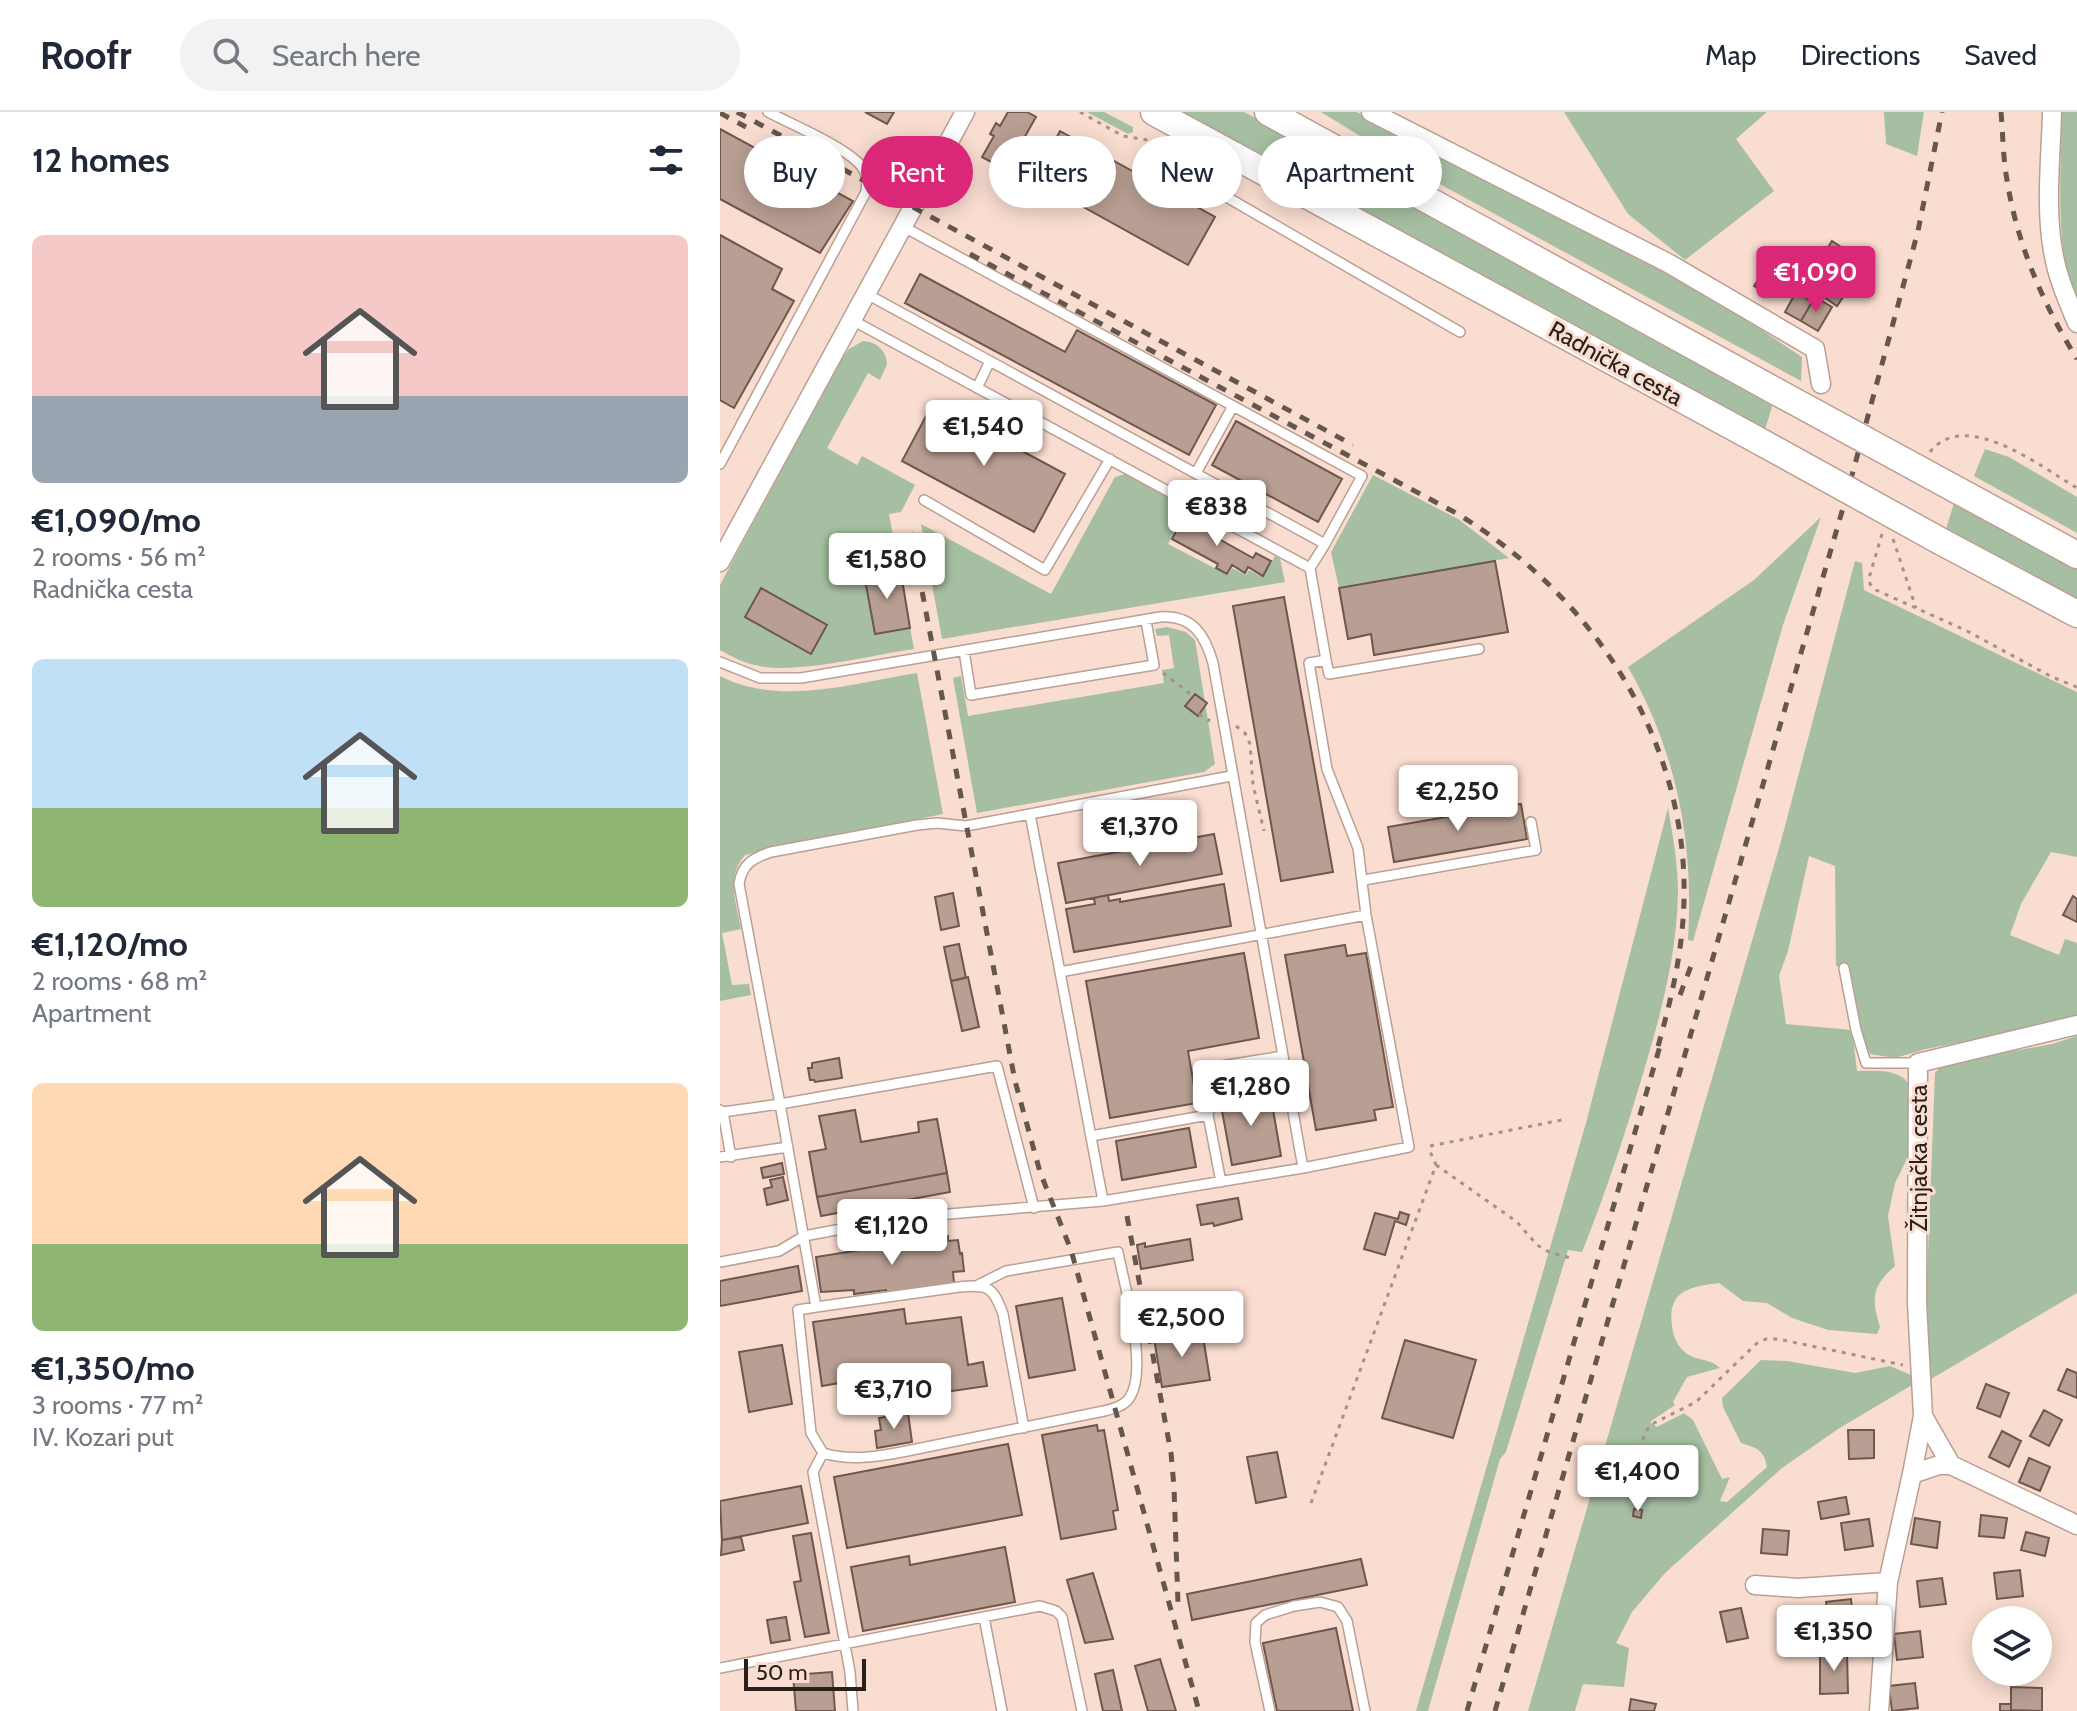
<!DOCTYPE html>
<html lang="en">
<head>
<meta charset="utf-8">
<style>
  :root { --surface:#fff; --page:#f2f2f3; --text:#1f2937; --muted:#747a83; --line:#e0e1e3; --accent:#db2777 }
  body { margin:0; font-family:Cabin,sans-serif; background:var(--page); color:var(--text); height:100vh; display:flex; flex-direction:column; font-size:30px; white-space:nowrap }
  * { box-sizing:border-box; margin:0 }
  p { font-size:26px; color:var(--muted) }
  .icon { flex:none; width:44px; height:44px; fill:none; stroke:currentColor; stroke-width:2; stroke-linecap:round; stroke-linejoin:round }
  .map { position:relative; flex:1; overflow:hidden }
  .details { display:flex; flex-direction:column; background:var(--surface); width:720px }
  .details>* { flex:none }
  .banner { position:absolute; left:24px; top:24px; width:760px; height:72px; display:flex; gap:16px }
  .fabs { position:absolute; left:1252px; top:1494px; display:grid; gap:16px }
  .fabs a { display:grid; place-items:center; width:80px; height:80px; border-radius:50%; background:var(--surface); box-shadow:0 4px 20px #0003; font-size:40px }
  .scale { position:absolute; left:24px; bottom:20px; width:122px; box-sizing:border-box; padding-left:8px; border:4px solid #2a201b; border-top:0; font-size:22px; line-height:28px; white-space:nowrap; color:#2a201b; -webkit-text-stroke:6px #f9ddd0; paint-order:stroke }
  .price { position:absolute; translate:-50% -68px; padding:0 18px; border-radius:8px; background:#fff; color:#222; font-size:26px; line-height:52px; filter:drop-shadow(0 2px 4px #0008) }
  .price::after { content:''; position:absolute; left:50%; top:48px; width:24px; height:18px; margin-left:-12px; background:inherit; clip-path:polygon(0 0,100% 0,50% 100%) }
  .price.selected { background:var(--accent); color:#fff }
  ul { padding:0; list-style:none }
  li { display:grid; align-content:center; gap:16px; height:424px; padding:0 32px }
  li span { display:grid; place-items:center; height:248px; border-radius:12px; color:#555 }
  li>.icon { margin-inline-start:auto }
  span .icon { width:144px; height:144px; fill:#fffc; stroke-width:1 }
  li b { font-size:34px }
  h2 { display:flex; justify-content:space-between; align-items:center; height:96px; padding:0 32px; font-size:34px }
  .tag { padding:0 28px; border-radius:36px; background:var(--surface); box-shadow:0 4px 20px #0003; font-size:28px; line-height:72px }
  .tag.selected { background:var(--accent); color:#fff }
  header { display:flex; align-items:center; gap:48px; box-sizing:border-box; height:112px; padding:0 40px; background:var(--surface); border-bottom:2px solid var(--line) }
  header strong { font-size:38px }
  nav { display:flex; gap:44px; margin-inline-start:auto; font-size:28px }
  .search { width:560px; height:72px; background:var(--page); display:flex; align-items:center; gap:20px; box-sizing:border-box; padding:0 28px; border-radius:44px; color:var(--muted); font-size:30px }
  main { display:flex; flex:1; min-height:0 }
  .map>svg:first-child { display:block }
  .green { fill:#a6bfa2 }
  .building { fill:#b99f93; stroke:#6e574c; stroke-width:2 }
  .lines { fill:none; stroke-linecap:round; stroke-linejoin:round }
  .lane-casing { stroke:#ba9f93; stroke-width:12 }
  .street-casing { stroke:#ba9f93; stroke-width:21 }
  .secondary-casing { stroke:#ba9f93; stroke-width:29 }
  .path { stroke:#a69187; stroke-width:3; stroke-dasharray:4 6; stroke-linecap:butt }
  .lane { stroke:#fff; stroke-width:9 }
  .street { stroke:#fff; stroke-width:18 }
  .secondary { stroke:#fff; stroke-width:26 }
  .rail { stroke:#65564e; stroke-width:5; stroke-dasharray:10 10; stroke-linecap:butt }
  .secondary-bridge-casing { stroke:#ba9f93; stroke-width:29; stroke-linecap:butt }
  .secondary-bridge { stroke:#fff; stroke-width:26 }
  .labels { text-anchor:middle; dominant-baseline:central; stroke-width:6; stroke-linejoin:round; paint-order:stroke }
  .street-label { font-size:24px; fill:#2a201b; stroke:#f9ddd0 }
</style>
</head>
<body>
<header>
<strong>Roofr</strong>
<div class="search"><svg class="icon" aria-label="search" viewBox="0 0 24 24"><circle cx="10" cy="10" r="6"/><path d="M15 15l6 6"/></svg>Search here</div>
<nav><a>Map</a><a>Directions</a><a>Saved</a></nav>
</header>
<main>
<section class="details">
<h2>12 homes<svg class="icon" aria-label="filters" viewBox="0 0 24 24"><path d="M4 7h16M4 17h16"/><circle cx="9" cy="7" r="2"/><circle cx="15" cy="17" r="2"/></svg></h2>
<ul>
<li><span style="background:linear-gradient(#f6c9c9 65%,#9aa5b1 0)"><svg class="icon" aria-label="home" viewBox="0 0 24 24"><path d="M3 11l9-7 9 7M6 9v11h12V9"/></svg></span><div><b>€1,090/mo</b><p>2 rooms · 56 m²</p><p>Radnička cesta</p></div></li>
<li><span style="background:linear-gradient(#bfe0f5 60%,#8fb573 0)"><svg class="icon" aria-label="home" viewBox="0 0 24 24"><path d="M3 11l9-7 9 7M6 9v11h12V9"/></svg></span><div><b>€1,120/mo</b><p>2 rooms · 68 m²</p><p>Apartment</p></div></li>
<li><span style="background:linear-gradient(#ffd9b3 65%,#8fb573 0)"><svg class="icon" aria-label="home" viewBox="0 0 24 24"><path d="M3 11l9-7 9 7M6 9v11h12V9"/></svg></span><div><b>€1,350/mo</b><p>3 rooms · 77 m²</p><p>IV. Kozari put</p></div></li>
</ul>
</section>
<div class="map">
<svg width="1357" height="1599" viewBox="0 0 1357 1599">
  <rect width="100%" height="100%" fill="#f9ddd0"/>
  <!-- green -->
  <path class="green" d="M367,0H384L413,15V20L408,22Z
    M452,0H524L557,17L1053,291L1045,318Z
    M601,0H637L702,36L904,137L1016,201L1082,245L1081,269L705,64Z
    M844,0H1047L1016,27L1054,79L965,148L908,102Z
    M1164,0H1204L1197,44L1166,32Z
    M1342,0H1357V195C1334,143 1341,58 1342,0Z
    M143,229C157,230 166,238 167,252L160,268L148,261L107,336L137,353L142,344L195,373L181,400L169,402L194,537C153,543 78,562 40,554C26,552 12,545 0,538V473L119,251L129,237Z
    M1265,337L1289,345L1357,385V421L1254,364Z
    M405,362L467,395L448,432L508,463L512,456L526,463L529,458L543,465L555,444L560,447L565,470L222,527L201,412L331,482L395,365Z
    M653,363L738,407L789,446L619,476L611,440Z
    M1234,391L1357,452V494L1234,427L1235,422L1226,417Z
    M1101,405L1063,513L973,829L968,828C974,730 957,641 908,555L1034,468Z
    M1135,449L1142,451L1144,478L1357,580V745L1331,740L1301,792L1290,823L1339,843L1345,827L1357,831V904L1330,913L1206,937L1175,946L1150,942L1142,925L1127,854H1116L1115,754L1089,744L1068,839L1059,864L1066,912L1132,918L1137,959C1157,959 1180,956 1191,975V1039L1175,1071L1168,1104L1175,1154C1152,1174 1151,1186 1160,1215L1157,1222L1108,1218L1072,1206L1047,1191L1023,1189L999,1171C970,1175 947,1178 952,1214C953,1224 957,1234 966,1241C976,1249 990,1246 1000,1256L967,1265L953,1290L955,1293L930,1310L937,1315L964,1301L973,1308L1002,1367L1010,1365L1000,1389L1007,1390L1047,1355C1044,1338 1037,1336 1021,1331L1003,1295L1002,1286L1041,1248L1067,1249L1135,1261L1170,1254L1193,1264L1192,1273L1118,1317L1062,1356L946,1460L912,1500L896,1531L909,1536L904,1575L863,1572L855,1599H808L1061,729Z
    M447,515L466,520L475,528L495,652L484,660L257,701L233,566L241,564L248,604L444,571L442,558L454,556L449,523L437,524L435,517Z
    M197,561L223,702L25,743C6,765 16,790 21,817L2,821L12,873L29,872L31,883L0,889V564C60,595 133,571 197,561Z
    M948,696C953,724 958,752 958,781C957,840 942,898 925,955C906,1019 887,1078 862,1140L848,1138L786,1340L780,1347L708,1599H696L866,1011Z
    M1357,924V1181L1211,1267L1207,1256L1205,1218L1215,961L1223,952L1332,932Z"/>
  <!-- building -->
  <path class="building" d="M145,0H174L167,12Z
    M288,0H307L316,5L303,28L328,41L340,19L495,105L468,153L313,67L316,62L292,48L286,58L262,45L274,24L270,22L276,11L280,14Z
    M0,17L133,89L100,141L0,87Z
    M0,123L62,157L52,177L74,189L14,296L0,288Z
    M1112,129L1133,143L1102,189L1086,178L1093,167L1082,159L1098,135L1105,140Z
    M1131,146L1144,154L1117,194L1104,185Z
    M1051,149L1062,156L1045,181L1034,174Z
    M200,162L345,240L357,218L496,293L469,343L185,191Z
    M1076,180L1092,190L1081,209L1065,200Z
    M1095,185L1112,195L1098,219L1081,209Z
    M213,291L345,362L314,420L182,349Z
    M516,309L622,367L598,410L492,353Z
    M465,402L502,422L499,427L533,446L536,441L551,449L543,464L528,455L525,461L512,453L507,462L496,456L498,452L452,427Z
    M775,449L788,520L654,543L651,522L628,527L619,476Z
    M180,455L190,516L155,522L144,462Z
    M41,476L107,513L91,542L25,505Z
    M564,485L613,760L561,769L513,494Z
    M475,582L487,591L478,604L465,594Z
    M801,692L807,727L674,750L668,715Z
    M494,722L502,762L346,791L338,751Z
    M504,772L511,814L354,840L346,797L375,792L374,786L388,783L389,789L400,787V790Z
    M233,781L239,814L221,818L215,785Z
    M1353,784L1357,787V810L1343,803Z
    M239,832L246,866L231,869L224,835Z
    M625,833L627,844L646,841L673,995L654,998L656,1008L596,1018L565,843Z
    M524,841L539,926L468,939L477,991L390,1006L366,869Z
    M248,865L259,915L242,919L231,869Z
    M119,946L122,966L95,970L94,968H90L88,956H92V951Z
    M550,980L561,1044L512,1053L500,988Z
    M135,998L141,1030L199,1020L198,1010L217,1007L227,1061L97,1085L89,1040L106,1037L99,1004Z
    M469,1016L476,1055L402,1068L396,1029Z
    M62,1051L64,1062L43,1066L41,1056Z
    M227,1061L230,1080L101,1104L97,1085Z
    M63,1065L68,1088L47,1093L44,1077L52,1075L50,1068Z
    M518,1086L522,1107L494,1114L493,1111L481,1113L477,1093Z
    M680,1100L689,1103L686,1113L675,1109L665,1143L644,1137L655,1101L678,1107Z
    M228,1124V1129L238,1128L240,1142L242,1141L244,1159L233,1160L234,1171L167,1181L166,1178L134,1182V1178L101,1180L96,1145Z
    M470,1127L473,1148L421,1157L417,1133L425,1131V1135Z
    M78,1154L82,1179L0,1194V1169Z
    M342,1186L355,1258L309,1266L296,1194Z
    M184,1197L186,1212L241,1205L248,1253L263,1250L267,1274L128,1294L125,1270L102,1274L93,1210Z
    M482,1218L490,1268L442,1275L434,1226Z
    M685,1228L756,1248L733,1326L662,1306Z
    M62,1233L72,1292L29,1300L19,1240Z
    M1347,1257L1357,1261V1286L1338,1278Z
    M1266,1272L1289,1281L1280,1305L1257,1296Z
    M1324,1298L1342,1308L1329,1334L1310,1324Z
    M188,1301L192,1330L157,1336L155,1319L161,1318L159,1306Z
    M377,1313L378,1319L384,1318L398,1398L393,1399L396,1417L341,1427L322,1323Z
    M1128,1318H1154V1346L1129,1347Z
    M1282,1319L1301,1329L1289,1355L1269,1345Z
    M288,1332L302,1403L127,1436L114,1365Z
    M557,1340L566,1385L536,1391L527,1345Z
    M952,1345L956,1356L950,1358L946,1347Z
    M1309,1346L1330,1355L1320,1379L1299,1370Z
    M942,1352L946,1367L932,1371L928,1356Z
    M81,1374L88,1411L2,1428L0,1389Z
    M1126,1385L1129,1402L1101,1407L1098,1390Z
    M914,1397L922,1398L921,1406L913,1404Z
    M1261,1403L1287,1406L1284,1426L1259,1424Z
    M1195,1406L1220,1410L1217,1436L1191,1432Z
    M1149,1407L1153,1434L1125,1438L1121,1411Z
    M1043,1417L1069,1419L1067,1443L1041,1441Z
    M1306,1420L1329,1426L1325,1444L1301,1438Z
    M91,1421L109,1521L85,1525L74,1470L81,1469L73,1424Z
    M21,1425L24,1438L1,1443L2,1428Z
    M285,1435L295,1490L143,1519L131,1455L189,1444L190,1453Z
    M641,1447L647,1473L472,1508L467,1482Z
    M1300,1458L1303,1484L1277,1487L1274,1461Z
    M373,1461L393,1527L365,1531L347,1468Z
    M1222,1466L1226,1492L1200,1495L1197,1469Z
    M1131,1487L1134,1518L1109,1520L1106,1490Z
    M1021,1496L1028,1526L1007,1530L1000,1500Z
    M66,1505L70,1528L51,1531L47,1508Z
    M616,1516L633,1599H557L543,1531Z
    M1200,1519L1203,1545L1177,1548L1174,1522Z
    M1100,1541H1127L1128,1581L1100,1582Z
    M440,1547L456,1599H428L415,1554Z
    M393,1558L402,1599H383L375,1562Z
    M112,1560L115,1599H76L73,1563Z
    M1195,1571L1198,1596L1172,1599L1169,1574Z
    M1291,1575L1322,1576V1599L1291,1598Z
    M911,1587L936,1592L934,1599H909Z
    M1280,1592H1291V1598L1310,1599H1280Z"/>
  <g class="lines">
    <!-- lane casing -->
    <g class="lane-casing">
      <path id="lane" d="M459,18C453,33 447,45 460,58L740,220
        M145,181L605,432L642,364L182,114
        M132,208L590,456
        M257,276L270,249
        M0,352L146,80C147,71 148,63 142,55C128,36 71,12 48,0
        M476,361L513,294
        M204,388L325,458L390,347
        M244,539L251,583L434,553L426,509
        M606,548L609,562L759,537
        M0,550L40,566H81L440,505C473,503 485,523 493,551L583,1056
        M310,702L246,714L217,711L197,713L51,740C33,746 22,752 19,772L60,992L277,954L314,1096
        M644,768L816,738L811,710
        M1124,856L1136,918L1146,951H1198
        M340,860L310,702L511,664
        M0,998L3,1000L60,992L96,1195L78,1198L91,1321L103,1341C130,1349 155,1345 182,1340L384,1299C393,1297 401,1295 407,1289C431,1263 404,1173 398,1140L286,1159L258,1173
        M3,1000L11,1045
        M371,1024L488,1003
        M0,1045L68,1035
        M501,1070L488,1003L495,955L563,944
        M383,1089L340,860L646,803
        M0,1150L59,1139L84,1124L116,1118L229,1102L383,1089L583,1056L689,1035L646,803L638,736L607,657L589,551L606,548L590,456L605,432
        M96,1195L239,1175C267,1172 273,1174 283,1202L304,1316
        M103,1341L93,1360L130,1560L133,1599
        M264,1505L282,1599
        M0,1556L320,1494L336,1499L342,1505L362,1599
        M550,1599L535,1530L536,1511L545,1503L574,1494L600,1490L618,1495L627,1509L645,1599"/>
    </g>
    <!-- street casing -->
    <g class="street-casing">
      <path id="street" d="M651,0L948,151L1095,237L1101,272
        M1332,0C1331,45 1325,94 1333,139C1337,164 1347,187 1357,211
        M0,450L245,0
        M1203,1304L1197,1191L1198,951L1357,913
        M1192,1362L1203,1304L1231,1353
        M1035,1473L1078,1476L1168,1470
        M1159,1599L1168,1470L1192,1362L1219,1353H1231L1357,1413"/>
    </g>
    <!-- secondary casing -->
    <g class="secondary-casing">
      <path id="secondary" d="M434,0L1041,330
        M548,0L1057,280
        M1237,378L1357,443
        M1222,430L1357,502"/>
    </g>
    <!-- path -->
    <path class="path" d="M360,0L403,24L440,30
      M1210,340C1245,295 1323,356 1357,376
      M1162,422L1149,466L1150,472L1156,478L1247,519L1332,565L1357,575
      M1173,427L1196,496
      M443,561L473,584
      M479,602L490,609
      M516,614L525,621L530,632L533,673L544,719
      M710,1034L847,1007
      M716,1053L797,1110L817,1133L829,1140L854,1147
      M915,1357L925,1320L932,1312L976,1290L1036,1232L1046,1227H1058L1183,1253
      M591,1391L716,1053L708,1035"/>
    <!-- lane -->
    <use href="#lane" class="lane"/>
    <!-- street -->
    <use href="#street" class="street"/>
    <!-- secondary -->
    <use href="#secondary" class="secondary"/>
    <!-- rail -->
    <path class="rail" d="M17,0L633,333
      M1281,0C1283,23 1283,46 1287,68C1297,132 1323,192 1357,247
      M0,1L26,15
      M250,142L736,401C881,488 980,646 962,819C958,860 948,899 937,938
      M191,421L295,969L320,1060L351,1138L479,1599
      M960,883L974,846
      M407,1104L451,1341L454,1375L458,1492
      M747,1599L942,927
      M775,1599L1125,389L1198,119L1222,0"/>
    <!-- secondary-bridge casing -->
    <g class="secondary-bridge-casing">
      <path id="secondary-bridge" d="M1057,280L1237,378
        M1041,330L1222,430"/>
    </g>
    <!-- secondary-bridge -->
    <use href="#secondary-bridge" class="secondary-bridge"/>
  </g>
  <g class="labels">
    <!-- street labels -->
    <g class="street-label">
      <text transform="translate(896 251) rotate(29)">Radnička cesta</text>
      <text transform="translate(1198 1046) rotate(-90)">Žitnjačka cesta</text>
    </g>
  </g>
</svg>
<div class="fabs">
<a><svg class="icon" aria-label="layers" viewBox="0 0 24 24"><path d="M12 4l9 5-9 5-9-5zM3 14l9 5 9-5"/></svg></a>
</div>
<div class="scale">50 m</div>
<b class="price selected" style="left:1096px;top:202px">€1,090</b>
<b class="price" style="left:264px;top:356px">€1,540</b>
<b class="price" style="left:497px;top:436px">€838</b>
<b class="price" style="left:167px;top:489px">€1,580</b>
<b class="price" style="left:738px;top:721px">€2,250</b>
<b class="price" style="left:420px;top:756px">€1,370</b>
<b class="price" style="left:531px;top:1016px">€1,280</b>
<b class="price" style="left:172px;top:1155px">€1,120</b>
<b class="price" style="left:462px;top:1247px">€2,500</b>
<b class="price" style="left:174px;top:1319px">€3,710</b>
<b class="price" style="left:918px;top:1401px">€1,400</b>
<b class="price" style="left:1114px;top:1561px">€1,350</b>
<div class="banner">
<a class="tag">Buy</a>
<a class="tag selected">Rent</a>
<a class="tag">Filters</a>
<a class="tag">New</a>
<a class="tag">Apartment</a>
</div>
</div>
</main>
</body>
</html>
